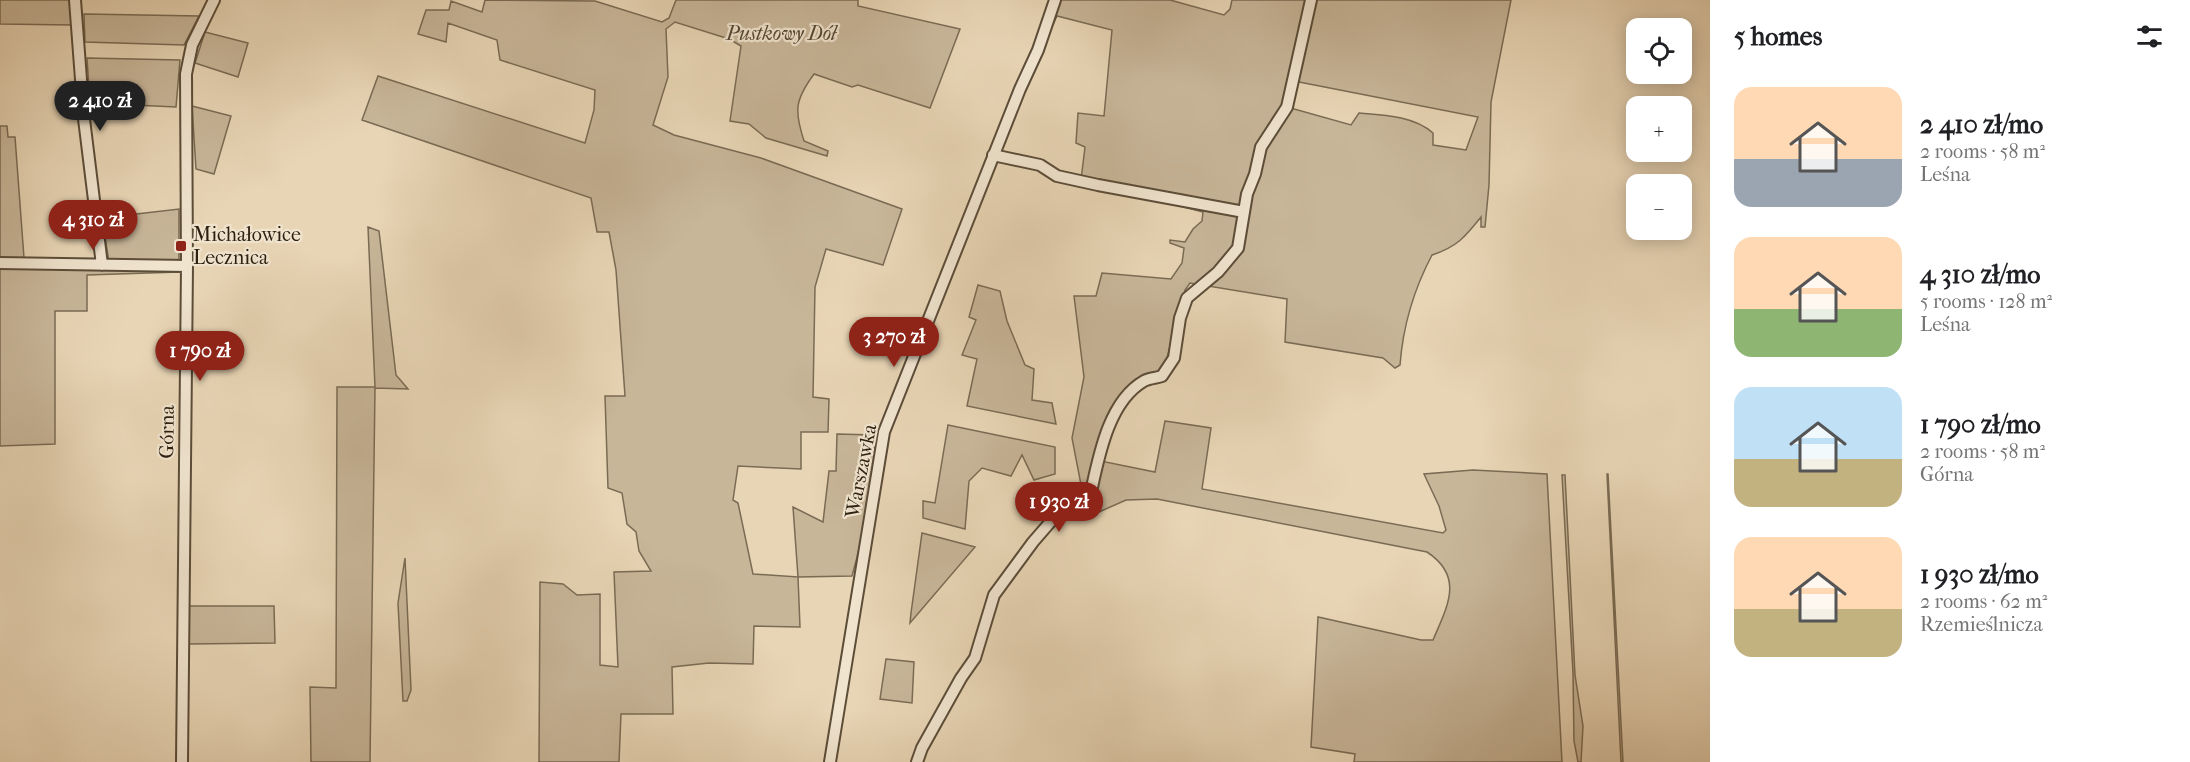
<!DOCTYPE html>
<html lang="en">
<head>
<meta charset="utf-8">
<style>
  :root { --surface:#fff; --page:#f6f6f6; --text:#202124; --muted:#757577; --accent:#8f2418 }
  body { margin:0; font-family:"IM FELL French Canon",serif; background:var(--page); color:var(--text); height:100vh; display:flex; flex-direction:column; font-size:22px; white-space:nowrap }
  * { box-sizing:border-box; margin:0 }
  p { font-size:20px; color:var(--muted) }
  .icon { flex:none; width:33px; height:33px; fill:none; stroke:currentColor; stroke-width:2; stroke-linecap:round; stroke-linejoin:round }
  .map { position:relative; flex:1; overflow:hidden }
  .side { display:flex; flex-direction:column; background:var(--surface); width:480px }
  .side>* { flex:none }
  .buttons { position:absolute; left:1626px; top:18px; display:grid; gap:12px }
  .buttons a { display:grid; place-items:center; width:66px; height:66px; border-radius:12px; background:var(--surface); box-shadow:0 3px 15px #0003; font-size:30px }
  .price { position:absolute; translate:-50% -51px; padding:0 14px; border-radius:21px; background:var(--accent); color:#fff; font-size:20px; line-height:39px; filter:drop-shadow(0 2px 3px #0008) }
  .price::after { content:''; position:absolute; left:50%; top:36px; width:18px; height:14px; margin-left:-9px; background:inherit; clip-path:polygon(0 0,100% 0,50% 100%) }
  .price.active { background:#222; color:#fff }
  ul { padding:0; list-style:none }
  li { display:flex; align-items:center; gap:18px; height:150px; padding:0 24px }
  li span { display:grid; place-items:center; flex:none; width:168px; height:120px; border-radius:18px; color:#555 }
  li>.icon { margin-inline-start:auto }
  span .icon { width:72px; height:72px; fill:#fffc; stroke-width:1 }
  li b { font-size:26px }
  h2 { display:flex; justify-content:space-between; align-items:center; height:72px; padding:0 24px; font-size:26px }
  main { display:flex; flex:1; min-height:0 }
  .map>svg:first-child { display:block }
  .green { fill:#c8b699; stroke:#7a6b54; stroke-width:1.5; fill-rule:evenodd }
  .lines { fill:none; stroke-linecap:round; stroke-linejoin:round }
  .minor-casing { stroke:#5c4d39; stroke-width:14 }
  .minor { stroke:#f0e4cf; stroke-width:10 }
  .poi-dot { fill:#8f2418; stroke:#f0e4cf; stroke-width:2 }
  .labels { text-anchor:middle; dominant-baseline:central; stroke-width:4.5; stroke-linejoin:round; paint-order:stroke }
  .park-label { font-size:20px; font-style:italic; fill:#544632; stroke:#f0e4cf }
  .poi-label { font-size:20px; fill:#2d2010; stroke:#f0e4cf; text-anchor:start }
  .street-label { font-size:20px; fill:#2d2010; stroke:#f0e4cf }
</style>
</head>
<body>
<main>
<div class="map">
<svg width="1710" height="762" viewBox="0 0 1710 762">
  <rect width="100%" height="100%" fill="#e8d5b5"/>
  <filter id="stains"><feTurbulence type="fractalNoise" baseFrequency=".00333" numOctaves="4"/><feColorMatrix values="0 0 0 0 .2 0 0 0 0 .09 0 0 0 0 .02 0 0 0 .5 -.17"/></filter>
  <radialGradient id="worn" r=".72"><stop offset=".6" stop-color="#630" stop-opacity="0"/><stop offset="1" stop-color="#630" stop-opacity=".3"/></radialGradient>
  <!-- green -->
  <path class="green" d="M0,0H72V25L0,24Z
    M485,0L595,1L662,22L669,18L676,0H858V6L960,29L930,108L858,85L852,87L814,74C795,100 794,110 804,141L828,151L827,156L766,138L749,124L730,121L741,46L729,39L675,22L666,29L668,77L653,125L674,135L761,158L902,209L883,265L826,249L815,287L813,397L829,399L828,432H801V469L738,466L733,500L738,503L753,574L798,577L793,507L823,522L829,471H836L837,434L876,435C873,484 865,530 852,576L798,577L800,627L754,626L753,664L709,663L672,667L673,714H621L619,762H539L540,582L563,584L577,595L600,594V665L618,667L614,572L651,571L639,551L636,532L627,524L622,493L608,488L605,396H625L616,270L609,232H597L591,198L362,120L378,76L585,143L594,110L595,90L500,60L497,40L448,23L446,42L418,34L426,10H449L451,1L482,12Z
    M1058,0H1170L1224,15L1230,9L1232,0H1511L1491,102L1489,185L1485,227H1481V217C1465,237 1457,247 1432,255C1413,291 1403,325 1400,365L1395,368L1383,358L1285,342L1287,299L1190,283L1185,290L1163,373L1121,398L1088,487L1082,490L1072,438L1084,377L1074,296H1096L1102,273L1171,279L1182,263L1184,248L1170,243V240L1185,242L1193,229L1202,221L1203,212L1081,180L1085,147L1076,143L1078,113L1104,116L1112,30L1057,16L1036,61ZM1294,81L1478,117L1466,150L1433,145V133C1414,116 1384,115 1359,113L1351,125L1287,107Z
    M84,14L199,16L184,45L85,42Z
    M205,32L248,43L238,77L195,63Z
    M87,58L180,60L176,107L90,103Z
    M192,106L231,116L214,174L196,169Z
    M0,126H7L8,137H15L24,258H0Z
    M179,209V263L109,262L102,218Z
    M368,227L379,231L396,375L408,389L375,388L370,762H311L310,687L336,688L337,387H375Z
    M0,267L178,270L179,272L87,275V311H55V444L0,446Z
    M978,285L1000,291L1007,321L1025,365L1034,369L1032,400L1052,403L1056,424L967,406L977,359L962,355L976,320L969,317Z
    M1165,421L1211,428L1202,489L1443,533L1446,530L1439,506L1424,474L1473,470L1547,474L1562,762H1354L1355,754L1311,747L1318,617L1421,640H1433C1447,607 1465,577 1427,552L1157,499L1126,500L1099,512L1070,520L1068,512L1088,499L1101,461L1155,472Z
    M948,425L1055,447V474L1034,480L1022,455L1011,476L982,468L969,481L965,529L923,518V501L935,503Z
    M1607,474H1608L1623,762H1621Z
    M1562,475H1565L1575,675L1583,726L1581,762H1578L1574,741L1573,673Z
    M922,533L975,547L910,623L911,613Z
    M405,558L411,690L407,701H403L398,603Z
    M189,606H274L275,643L187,644Z
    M886,659L914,662L912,703L880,699Z"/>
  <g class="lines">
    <!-- minor casing -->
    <g class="minor-casing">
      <path id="minor" d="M75,0L84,119L102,265
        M993,155L1040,165L1057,176L1098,185L1244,212
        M0,263L187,266
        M182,762L187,266L186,74L192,45L214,0
        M830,762L884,432L1020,89L1038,50L1055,0
        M917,762L922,748L961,678L975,658L994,595L1033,542L1053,519L1087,498L1091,492C1099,455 1109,401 1144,381C1149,378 1157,378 1162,376L1174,358L1180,318L1187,298L1218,272L1238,248L1247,194L1255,174L1261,147L1287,107L1311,0"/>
    </g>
    <!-- minor -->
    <use href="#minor" class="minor"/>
  </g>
  <!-- markers -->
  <rect class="poi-dot" x="175" y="240" width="12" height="12" rx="3"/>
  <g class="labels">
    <!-- park labels -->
    <g class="park-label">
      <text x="781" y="33">Pustkowy Dół</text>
    </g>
    <!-- poi labels -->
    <g class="poi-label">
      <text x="193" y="234">Michałowice<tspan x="193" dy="23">Lecznica</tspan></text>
    </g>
    <!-- street labels -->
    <g class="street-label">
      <text transform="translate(167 432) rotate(-89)">Górna</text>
      <text transform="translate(861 471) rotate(-79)">Warszawka</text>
    </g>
  </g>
  <rect width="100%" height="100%" filter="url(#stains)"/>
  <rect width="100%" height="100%" fill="url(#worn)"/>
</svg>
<div class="buttons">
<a><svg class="icon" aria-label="locate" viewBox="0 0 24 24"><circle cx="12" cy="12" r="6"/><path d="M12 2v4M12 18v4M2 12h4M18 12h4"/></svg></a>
<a>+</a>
<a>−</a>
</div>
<b class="price active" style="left:100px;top:132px">2 410 zł</b>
<b class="price" style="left:93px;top:251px">4 310 zł</b>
<b class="price" style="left:894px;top:368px">3 270 zł</b>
<b class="price" style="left:200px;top:382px">1 790 zł</b>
<b class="price" style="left:1059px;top:533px">1 930 zł</b>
</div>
<section class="side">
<h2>5 homes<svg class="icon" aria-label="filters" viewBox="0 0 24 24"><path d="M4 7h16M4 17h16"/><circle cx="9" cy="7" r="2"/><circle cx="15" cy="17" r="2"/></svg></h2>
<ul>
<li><span style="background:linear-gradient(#ffd9b3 60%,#9aa5b1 0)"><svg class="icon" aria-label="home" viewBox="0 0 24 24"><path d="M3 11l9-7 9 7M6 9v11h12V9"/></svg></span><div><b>2 410 zł/mo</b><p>2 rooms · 58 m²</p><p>Leśna</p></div></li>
<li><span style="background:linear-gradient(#ffd9b3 60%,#8fb573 0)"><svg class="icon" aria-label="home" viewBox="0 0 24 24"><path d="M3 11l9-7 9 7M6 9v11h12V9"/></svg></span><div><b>4 310 zł/mo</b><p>5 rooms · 128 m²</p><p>Leśna</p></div></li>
<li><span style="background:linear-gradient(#bfe0f5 60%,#c2b280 0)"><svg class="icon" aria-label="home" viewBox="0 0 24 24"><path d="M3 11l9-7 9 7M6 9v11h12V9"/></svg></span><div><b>1 790 zł/mo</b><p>2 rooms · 58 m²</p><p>Górna</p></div></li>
<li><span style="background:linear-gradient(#ffd9b3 60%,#c2b280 0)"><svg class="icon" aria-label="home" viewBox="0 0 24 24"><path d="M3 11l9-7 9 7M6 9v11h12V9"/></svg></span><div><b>1 930 zł/mo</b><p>2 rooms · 62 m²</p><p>Rzemieślnicza</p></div></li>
</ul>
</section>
</main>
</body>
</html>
